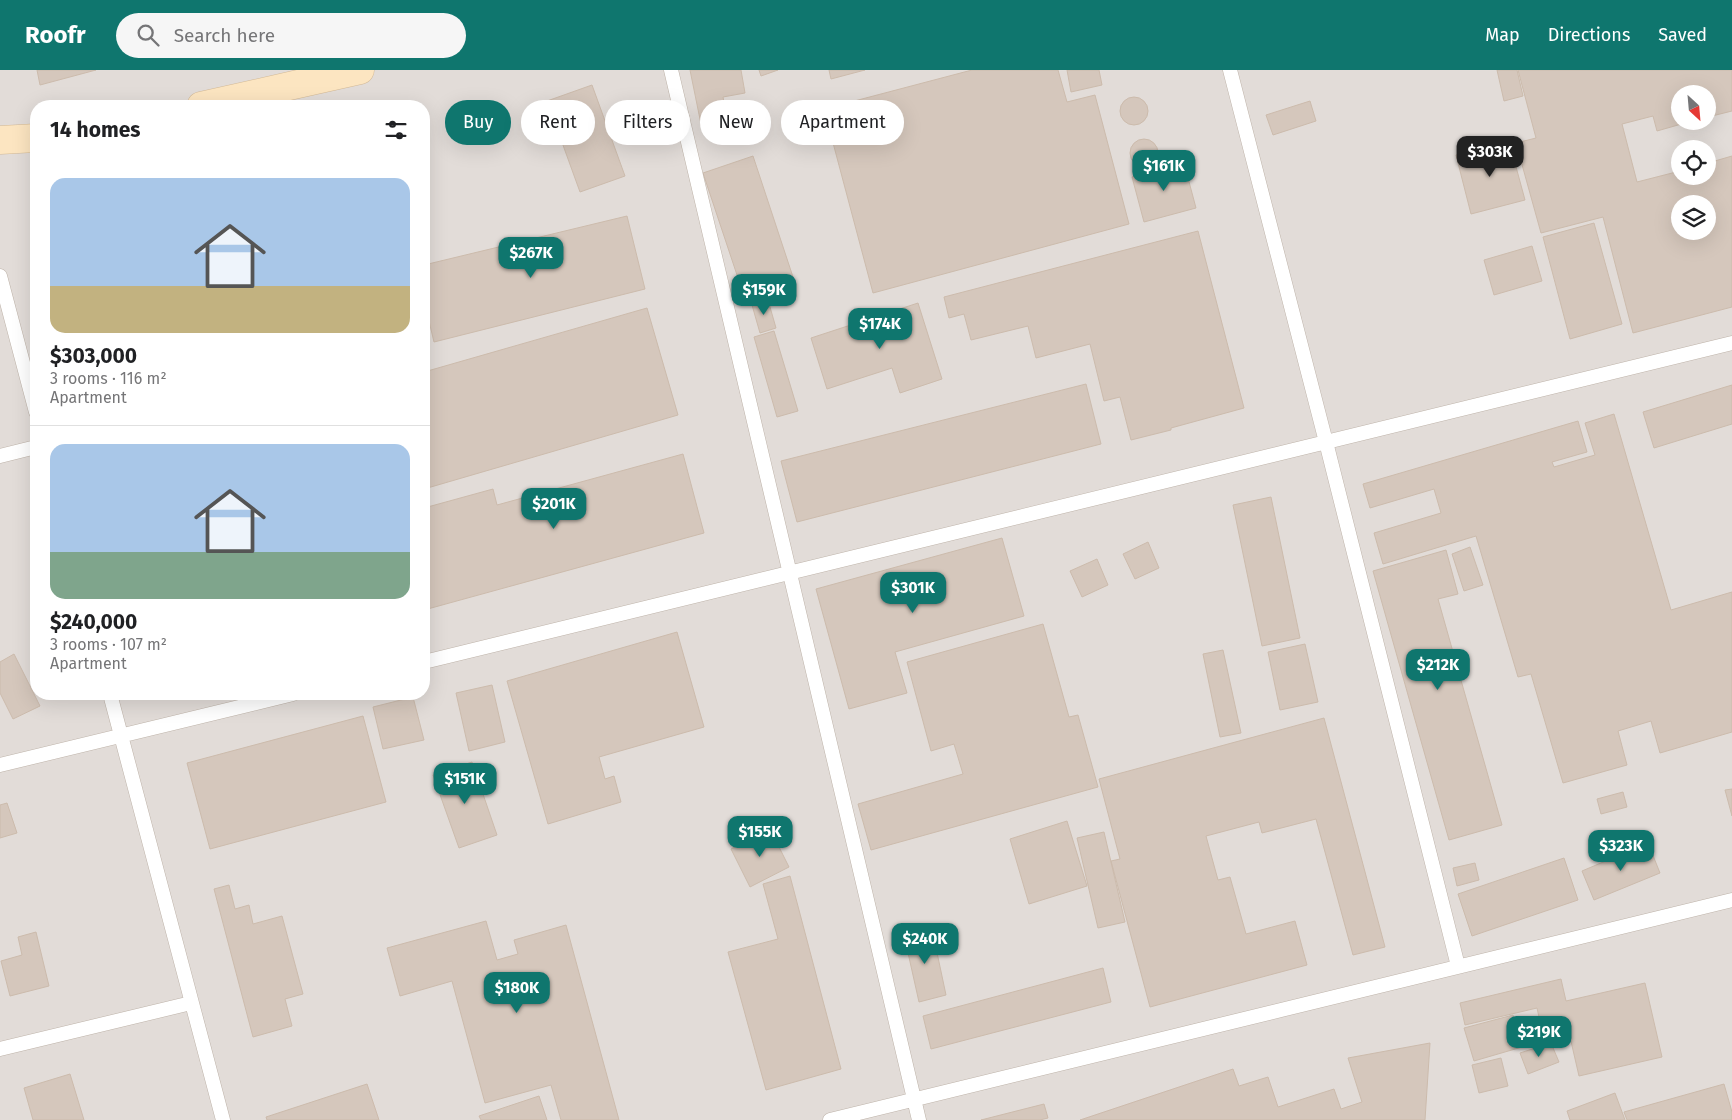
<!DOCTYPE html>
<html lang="en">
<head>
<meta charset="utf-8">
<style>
  :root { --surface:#fff; --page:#f6f6f6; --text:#202124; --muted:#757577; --line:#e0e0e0; --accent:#0f766e }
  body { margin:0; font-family:"Fira Sans",sans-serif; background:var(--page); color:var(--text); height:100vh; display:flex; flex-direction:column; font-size:19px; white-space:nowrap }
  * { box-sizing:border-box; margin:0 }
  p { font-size:16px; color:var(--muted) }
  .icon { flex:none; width:28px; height:28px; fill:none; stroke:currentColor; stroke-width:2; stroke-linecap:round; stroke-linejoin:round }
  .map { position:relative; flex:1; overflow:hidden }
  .sheet { position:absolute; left:30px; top:30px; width:400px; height:600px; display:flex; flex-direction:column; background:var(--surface); border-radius:20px; box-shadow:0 5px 20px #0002 }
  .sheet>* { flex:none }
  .guide { position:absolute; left:445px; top:30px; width:475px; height:45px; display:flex; gap:10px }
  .needle { width:32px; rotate:154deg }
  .fabs { position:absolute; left:1671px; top:15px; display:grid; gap:10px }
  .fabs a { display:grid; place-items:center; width:45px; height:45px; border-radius:50%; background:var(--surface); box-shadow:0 5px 20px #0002; font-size:25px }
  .price { position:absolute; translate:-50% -42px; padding:0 11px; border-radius:10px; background:var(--accent); color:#fff; font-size:16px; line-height:32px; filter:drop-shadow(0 1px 2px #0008) }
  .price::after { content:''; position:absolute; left:50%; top:30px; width:15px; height:11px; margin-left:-8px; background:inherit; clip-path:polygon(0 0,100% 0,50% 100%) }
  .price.current { background:#222; color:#fff }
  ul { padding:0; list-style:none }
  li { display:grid; align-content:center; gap:10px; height:265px; padding:0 20px }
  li+li { border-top:1px solid var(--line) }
  li span { display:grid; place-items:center; height:155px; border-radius:15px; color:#555 }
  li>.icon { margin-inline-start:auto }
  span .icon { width:90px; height:90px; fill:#fffc; stroke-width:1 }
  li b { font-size:21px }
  h2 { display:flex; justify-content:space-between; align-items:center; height:60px; padding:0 20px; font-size:21px }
  .tag { padding:0 18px; border-radius:22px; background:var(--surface); box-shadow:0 5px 20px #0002; font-size:18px; line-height:45px }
  .tag.current { background:var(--accent); color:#fff }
  header { display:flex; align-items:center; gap:30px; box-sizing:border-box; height:70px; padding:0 25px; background:var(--accent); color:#fff }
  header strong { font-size:24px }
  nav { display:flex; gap:28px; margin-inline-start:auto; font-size:18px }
  .search { width:350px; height:45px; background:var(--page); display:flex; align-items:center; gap:12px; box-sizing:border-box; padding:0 18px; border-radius:28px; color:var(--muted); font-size:19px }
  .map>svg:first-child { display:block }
  .industrial { fill:#e2dcd8; fill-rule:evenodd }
  .building { fill:#d5c7bc; stroke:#ccbbac; fill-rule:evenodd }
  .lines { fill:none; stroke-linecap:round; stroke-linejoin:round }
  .lane-casing { stroke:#beb3a9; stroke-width:15 }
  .secondary-casing { stroke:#d2b996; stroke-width:29 }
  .lane { stroke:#fff; stroke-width:14 }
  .secondary { stroke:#fce5c1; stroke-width:28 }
</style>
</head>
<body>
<header>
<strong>Roofr</strong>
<div class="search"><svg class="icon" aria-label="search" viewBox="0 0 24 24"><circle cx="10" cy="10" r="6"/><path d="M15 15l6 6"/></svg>Search here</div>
<nav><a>Map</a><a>Directions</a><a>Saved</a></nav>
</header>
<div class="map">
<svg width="1732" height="1050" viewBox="0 0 1732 1050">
  <rect width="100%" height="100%" fill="#f1eae3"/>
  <!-- industrial -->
  <path class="industrial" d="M0,0H1732V1050H0ZM1680,24H1708V51H1680ZM36,36H424V624H36ZM1680,79H1708V106H1680ZM1680,134H1708V161H1680Z"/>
  <!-- building -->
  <path class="building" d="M37,0H96L40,15Z
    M690,0H741L745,23L723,27L728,54L702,59Z
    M759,0H778L761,6Z
    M829,0H865L831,9Z
    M972,0H1058L1067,32L1095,25L1129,154L873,223L824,39Z
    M1067,0H1099L1102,15L1071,22Z
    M1497,0H1517L1523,26L1504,31Z
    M1518,0H1732V41L1708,47V24H1680V51H1692L1657,61L1653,46L1622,54L1637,112L1680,101V106H1708V93L1732,86V237L1633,263L1603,147L1541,163L1516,73L1536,68ZM1680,134H1708V161H1680Z
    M592,15L625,106L580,122L547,31Z
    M1120 41a14 14 0 1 1 28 0a14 14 0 1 1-28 0Z
    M1310,31L1316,51L1273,65L1266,45Z
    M1130 83a14 14 0 1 1 28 0a14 14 0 1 1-28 0Z
    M1509,71L1525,130L1471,144L1456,85Z
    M753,86L793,207L743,223L703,103Z
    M1184,93L1196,138L1144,152L1132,107Z
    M627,146L645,219L434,272L424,230V195Z
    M1594,153L1622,254L1570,269L1543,167Z
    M1198,161L1244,338L1171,358V360L1131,370L1120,327L1104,331L1090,274L1036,288L1028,256L971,270L964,244L949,248L944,227Z
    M1532,176L1542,211L1494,225L1484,190Z
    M768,230L776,258L760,263L752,235Z
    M918,233L942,309L900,323L892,298L827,319L811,268Z
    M647,238L678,345L424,419V302Z
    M774,261L798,341L777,347L754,267Z
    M1086,314L1101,374L797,452L781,391Z
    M1732,315V354L1654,378L1643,342Z
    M1614,344L1671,540L1732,522V662L1660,683L1651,651L1618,661L1627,695L1563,713L1531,604L1518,607L1476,466L1383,494L1374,463L1441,443L1434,419L1370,438L1363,414L1578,351L1587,382L1552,392L1554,397L1595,385L1585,353Z
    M683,384L704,463L424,540V438L493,419L497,435Z
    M1271,427L1300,568L1262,576L1233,435Z
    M1002,468L1024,546L895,582L907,623L849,639L816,519Z
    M1148,472L1159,498L1135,509L1123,484Z
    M1470,477L1483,515L1464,521L1452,484Z
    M1446,480L1458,524L1438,529L1502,755L1449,770L1373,501Z
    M1097,489L1108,515L1082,527L1070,501Z
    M1043,554L1069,647L1078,645L1098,717L871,780L858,734L963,704L954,674L931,681L907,592Z
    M677,562L704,657L599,687L605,709L614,706L621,732L548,754L507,611Z
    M1305,574L1318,632L1280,640L1268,582Z
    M1223,580L1241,663L1220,667L1203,584Z
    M14,584L40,636L13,649L0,623V592Z
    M492,615L505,672L469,681L456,623Z
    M413,627L424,670L383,679L373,637Z
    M363,646L386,732L210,779L187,693Z
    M1324,648L1385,877L1353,885L1316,749L1262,763L1259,752L1206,766L1218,810L1230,807L1246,864L1295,851L1307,895L1150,937L1111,791L1120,789L1099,709Z
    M472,692L497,765L459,778L433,705Z
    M1732,719V746L1725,720Z
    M1623,722L1627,737L1601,744L1597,729Z
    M7,733L17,763L0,768V735Z
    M1067,751L1087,816L1029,834L1010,769Z
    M770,759L789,797L750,817L731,779Z
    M1104,762L1125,852L1098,858L1077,768Z
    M1648,773L1660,803L1594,830L1582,801Z
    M1564,788L1578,830L1472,866L1458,824Z
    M1475,793L1479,810L1457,816L1453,798Z
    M790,806L841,999L766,1020L728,882L778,869L763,814Z
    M229,815L235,839L249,835L253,854L282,846L303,924L285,929L292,956L253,967L214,819Z
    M486,851L497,890L518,884L514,870L566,855L619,1050H561L551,1015L485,1033L452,911L400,926L387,878Z
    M932,859L946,925L919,932L904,865Z
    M36,862L49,916L10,926L1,891L22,885L18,867Z
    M1103,898L1111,932L931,979L923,946Z
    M1561,909L1566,931L1645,913L1662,987L1579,1006L1570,967L1545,974L1537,938L1465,955L1460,933Z
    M1513,945L1522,977L1474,991L1464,958Z
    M1430,973L1425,1050H1080L1233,999L1239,1016L1268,1007L1278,1037L1334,1019L1341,1039L1362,1032L1348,988Z
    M1551,973L1559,992L1528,1004L1520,983Z
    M1501,988L1508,1016L1479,1023L1472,995Z
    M70,1004L84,1050H33L24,1018Z
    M367,1014L379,1050H267L266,1047Z
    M1724,1014L1732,1042V1050H1627L1624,1042Z
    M1615,1023L1625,1050H1570L1567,1041Z
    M539,1026L547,1050H481L479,1046Z
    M1044,1034L1048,1048L1040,1050H981Z"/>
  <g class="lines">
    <!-- lane casing -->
    <g class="lane-casing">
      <path id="lane" d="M671,0L919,1050
        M1230,0L1326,372L1458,896
        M0,206L36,342
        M0,386L36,377
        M424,592L1732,273
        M110,624L223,1050
        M0,695L293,624
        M0,979L191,933
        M830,1050L1732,830"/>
    </g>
    <!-- secondary casing -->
    <g class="secondary-casing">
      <path id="secondary" d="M201,36L360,0
        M0,70L36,68"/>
    </g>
    <!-- lane -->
    <use href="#lane" class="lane"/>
    <!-- secondary -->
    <use href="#secondary" class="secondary"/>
  </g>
</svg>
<div class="fabs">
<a><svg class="needle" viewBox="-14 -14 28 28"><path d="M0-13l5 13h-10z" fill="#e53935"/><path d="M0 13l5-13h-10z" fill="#757577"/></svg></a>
<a><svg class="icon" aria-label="locate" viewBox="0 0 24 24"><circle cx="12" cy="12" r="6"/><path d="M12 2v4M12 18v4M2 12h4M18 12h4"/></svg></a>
<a><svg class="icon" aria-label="layers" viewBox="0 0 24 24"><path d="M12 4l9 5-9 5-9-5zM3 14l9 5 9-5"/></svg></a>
</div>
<b class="price current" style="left:1490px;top:108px">$303K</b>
<b class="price" style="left:1164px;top:122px">$161K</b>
<b class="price" style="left:531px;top:209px">$267K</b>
<b class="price" style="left:764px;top:246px">$159K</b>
<b class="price" style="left:880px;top:280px">$174K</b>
<b class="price" style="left:554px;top:460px">$201K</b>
<b class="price" style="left:913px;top:544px">$301K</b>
<b class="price" style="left:1438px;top:621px">$212K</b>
<b class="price" style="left:465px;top:735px">$151K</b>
<b class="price" style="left:760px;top:788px">$155K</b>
<b class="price" style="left:1621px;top:802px">$323K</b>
<b class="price" style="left:925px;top:895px">$240K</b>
<b class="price" style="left:517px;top:944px">$180K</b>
<b class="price" style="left:1539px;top:988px">$219K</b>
<div class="guide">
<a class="tag current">Buy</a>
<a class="tag">Rent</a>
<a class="tag">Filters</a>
<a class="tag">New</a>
<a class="tag">Apartment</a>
</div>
<section class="sheet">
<h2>14 homes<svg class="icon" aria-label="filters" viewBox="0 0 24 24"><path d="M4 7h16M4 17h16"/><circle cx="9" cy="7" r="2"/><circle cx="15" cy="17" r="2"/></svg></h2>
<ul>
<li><span style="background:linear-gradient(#a9c7e8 70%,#c2b280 0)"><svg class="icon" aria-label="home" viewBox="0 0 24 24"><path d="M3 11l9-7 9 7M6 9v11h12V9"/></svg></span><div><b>$303,000</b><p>3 rooms · 116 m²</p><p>Apartment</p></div></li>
<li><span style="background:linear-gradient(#a9c7e8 70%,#7fa58c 0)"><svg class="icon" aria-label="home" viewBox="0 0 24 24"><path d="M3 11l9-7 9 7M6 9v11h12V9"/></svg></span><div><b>$240,000</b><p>3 rooms · 107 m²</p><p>Apartment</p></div></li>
</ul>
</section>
</div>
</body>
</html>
